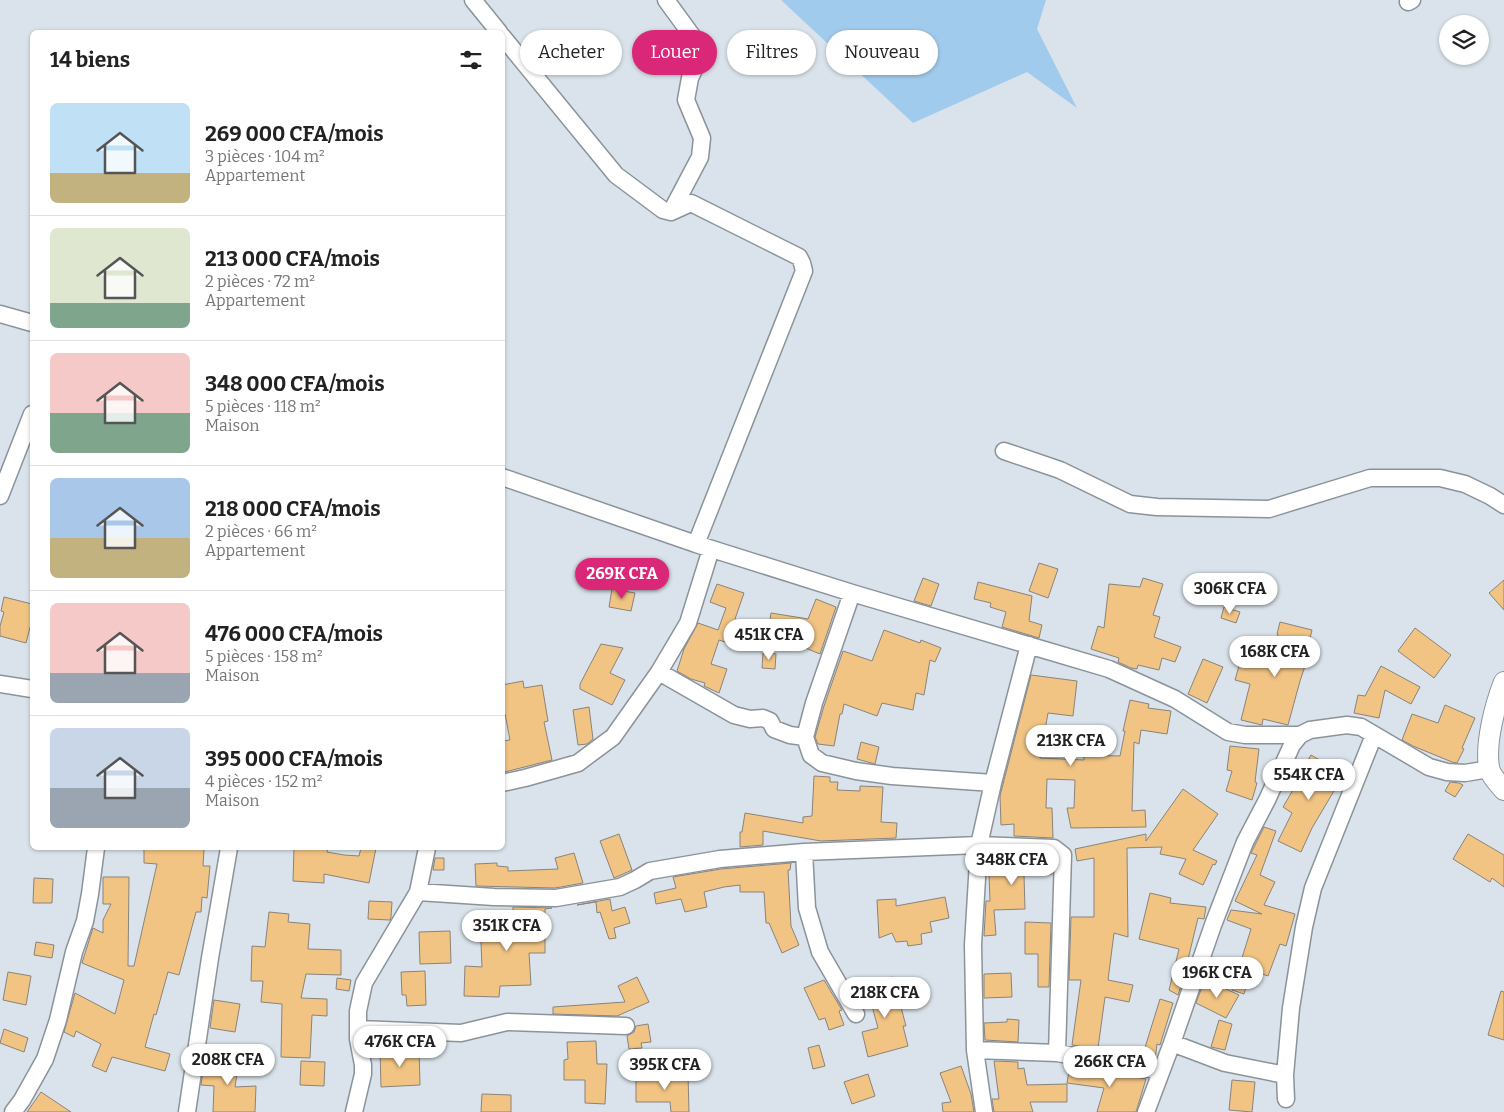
<!DOCTYPE html>
<html lang="fr">
<head>
<meta charset="utf-8">
<style>
  :root { --surface:#fff; --page:#f6f6f6; --text:#222; --muted:#767676; --line:#e0e0e0; --accent:#db2777 }
  body { margin:0; font-family:Bitter,serif; background:var(--page); color:var(--text); height:100vh; display:flex; flex-direction:column; font-size:19px; white-space:nowrap }
  * { box-sizing:border-box; margin:0 }
  p { font-size:16px; color:var(--muted) }
  .icon { flex:none; width:28px; height:28px; fill:none; stroke:currentColor; stroke-width:2; stroke-linecap:round; stroke-linejoin:round }
  .map { position:relative; flex:1; overflow:hidden }
  .drawer { position:absolute; left:30px; top:30px; width:475px; height:820px; display:flex; flex-direction:column; background:var(--surface); border-radius:8px; box-shadow:0 1px 4px #0004 }
  .drawer>* { flex:none }
  .top-card { position:absolute; left:520px; top:30px; width:475px; height:45px; display:flex; gap:10px }
  .controls { position:absolute; left:1439px; top:15px; display:grid; gap:10px }
  .controls a { display:grid; place-items:center; width:50px; height:50px; border-radius:50%; background:var(--surface); box-shadow:0 1px 4px #0004; font-size:25px }
  .price { position:absolute; translate:-50% -42px; padding:0 11px; border-radius:18px; background:#fff; color:#222; font-size:16px; line-height:32px; filter:drop-shadow(0 1px 2px #0008) }
  .price::after { content:''; position:absolute; left:50%; top:30px; width:15px; height:11px; margin-left:-8px; background:inherit; clip-path:polygon(0 0,100% 0,50% 100%) }
  .price.selected { background:var(--accent); color:#fff }
  ul { padding:0; list-style:none }
  li { display:flex; align-items:center; gap:15px; height:125px; padding:0 20px }
  li+li { border-top:1px solid var(--line) }
  li span { display:grid; place-items:center; flex:none; width:140px; height:100px; border-radius:8px; color:#555 }
  li>.icon { margin-inline-start:auto }
  span .icon { width:60px; height:60px; fill:#fffc; stroke-width:1 }
  li b { font-size:21px }
  h2 { display:flex; justify-content:space-between; align-items:center; height:60px; padding:0 20px; font-size:21px }
  .tag { padding:0 18px; border-radius:22px; background:var(--surface); box-shadow:0 1px 4px #0004; font-size:18px; line-height:45px }
  .tag.selected { background:var(--accent); color:#fff }
  .map>svg:first-child { display:block }
  .green { fill:#a1cbec }
  .building { fill:#f1c484; stroke:#89837b }
  .lines { fill:none; stroke-linecap:round; stroke-linejoin:round }
  .minor-casing { stroke:#8b939a; stroke-width:19 }
  .tertiary-casing { stroke:#8b939a; stroke-width:22 }
  .minor { stroke:#fff; stroke-width:16 }
  .tertiary { stroke:#fff; stroke-width:20 }
</style>
</head>
<body>
<div class="map">
<svg width="1504" height="1112" viewBox="0 0 1504 1112">
  <rect width="100%" height="100%" fill="#dae3eb"/>
  <!-- green -->
  <path class="green" d="M781,0H1046L1037,29L1077,108L1027,72L913,123Z"/>
  <!-- building -->
  <path class="building" d="M1039,563L1058,569L1048,598L1029,591Z
    M923,578L939,584L931,606L914,601Z
    M1143,578L1163,584L1153,615L1160,617L1154,637L1181,647L1175,662L1162,658L1159,670L1138,665L1137,669L1131,668L1118,662L1119,658L1091,649L1098,626L1104,628L1109,584L1140,587Z
    M1504,580V610L1489,593Z
    M978,582L1032,596L1029,621L1042,625L1039,638L1002,627L1006,612L990,607L991,603L974,599Z
    M717,584L744,593L735,619L740,621L731,644L719,640L711,664L727,669L719,693L704,686L705,683L691,679L677,671L684,649L698,623L718,630L726,608L710,602Z
    M612,589L635,593L631,611L609,607Z
    M4,597L32,604V620L26,643L0,636V626L4,612L1,611Z
    M816,599L836,607L820,654L791,642V646L767,643L771,613L808,619Z
    M1224,607L1240,612L1236,623L1221,618Z
    M1280,622L1312,630L1309,642L1304,641L1300,664L1305,666L1300,681L1288,725L1263,719L1262,725L1241,720L1250,684L1235,680L1241,659L1271,667L1278,634H1277Z
    M1415,628L1451,655L1434,678L1398,651Z
    M884,630L920,643L921,640L941,648L935,662L930,660L924,695L916,693L913,710L882,703L877,716L844,704L842,714H840L834,746L818,744L815,737L824,706L843,651L872,661Z
    M601,644L623,648L610,673L625,680L612,705L580,689V684Z
    M763,653L776,654L775,669L762,668Z
    M1203,659L1223,667L1207,703L1188,694Z
    M1381,666L1420,687L1411,704L1385,690L1379,718L1354,713L1358,695L1365,696Z
    M1031,675L1077,681L1073,716L1048,713L1040,758L1084,760V755L1120,756L1125,731H1123L1130,700L1149,704L1148,708L1171,711L1167,734L1141,730L1139,744L1134,742L1132,811L1145,810L1146,827L1071,828L1067,808H1074L1075,780L1047,779L1046,808H1052L1053,838L1014,836V824L1001,825L1000,796Z
    M523,681L524,688L542,685L548,721L544,722L552,760L505,772L502,757V741L510,740L505,714L502,715V685Z
    M1445,705L1475,718L1462,748L1464,749L1457,763L1452,762L1413,746L1402,740L1412,714L1438,723Z
    M589,707L593,739L587,744L578,745L573,710Z
    M861,742L879,747L875,764L857,759Z
    M1230,746L1259,749L1255,782L1257,783L1252,800L1226,791L1232,771L1227,770Z
    M1311,755L1344,774L1312,828L1301,852L1278,841L1292,813L1283,807L1297,783L1295,782Z
    M814,776L830,777V782H838L837,790L860,791V786L883,787L881,822L897,823L896,838L821,841L763,831V845L740,847V832H742L745,813L803,823V817L812,816Z
    M1450,782L1459,783L1463,785L1455,797L1445,791Z
    M1183,789L1218,814L1193,850L1217,861L1215,865L1213,864L1203,885L1179,874L1186,859L1160,854L1162,847L1127,848L1128,937L1114,933L1108,980L1133,985L1129,1002L1105,997L1098,1048L1143,1054L1160,999L1173,1003L1160,1045L1157,1044L1155,1060L1072,1045L1081,980H1069L1071,917H1094V858L1077,861L1075,849L1146,834V841Z
    M1264,827L1276,831L1260,875L1275,882L1264,905L1295,914L1286,946L1280,944L1268,976L1251,970L1244,994L1232,990L1251,929L1227,920L1231,910L1262,914L1235,901L1257,855L1251,853Z
    M619,834L632,870L614,878L600,841Z
    M1468,834L1504,855V887L1492,878L1490,882L1453,859Z
    M144,848L204,849L203,866H210L207,898L202,897L201,912H196L179,975L168,972L156,1015L154,1014L145,1047L170,1054L165,1071L112,1057L106,1072L92,1066L101,1044L76,1031L74,1037L64,1032L75,993L115,1014L124,980L82,963L93,928L103,933V920L111,904H103V877H129L128,966H134L157,864L144,863Z
    M294,848H328L327,852L344,855L359,856L361,848H376L369,883L324,874V883L293,881Z
    M574,853L583,883L555,888L476,886L475,864L497,863V866L508,867V871L558,869L555,858Z
    M1014,856L1050,858L1053,860L1052,874L1024,875L1025,909L994,910L996,935L984,936L986,901H990L989,875L1003,874L1002,858L1014,857Z
    M435,858H444V870H433Z
    M791,863L790,870H788L791,926L799,945L782,953L769,923H766L764,892H740V885L724,887L704,892L707,907L685,912L681,899L656,904L654,893L676,888L673,877L721,869Z
    M34,878L53,879L52,903H33Z
    M1150,893L1171,898L1170,903L1206,907L1204,919L1198,918L1183,980L1178,995L1169,990L1179,949L1139,939Z
    M945,897L949,918L930,922L932,932L921,934L922,944L908,946L907,941L896,942L892,933L879,938L877,900L896,899V906Z
    M610,899L612,911L625,907L630,923L614,928L616,938L609,939L600,912L597,913L596,902L577,905Z
    M369,901L392,902L391,917L390,920L368,919Z
    M513,907L552,908L545,909V953H529L531,985L500,986L499,997L464,996L465,966L482,967L480,919L513,918Z
    M269,912L289,914L288,922L310,924L308,949L341,950V975L306,974L301,998L327,999V1016L312,1015L310,1058L281,1057L282,1004L261,1002L263,981H251L252,946L265,947Z
    M1025,922L1051,923L1049,987H1038V954H1025Z
    M450,931L451,963L420,964L419,932Z
    M36,942L54,945L52,958L34,955Z
    M425,971L426,1005L407,1006L406,995H402L401,972Z
    M8,972L31,976L26,1005L3,1000Z
    M1011,973L1012,997L984,998V974Z
    M637,977L649,1002L617,1016L553,1014V1007L625,1002L618,986Z
    M893,977L906,1026H903L908,1046L868,1057L862,1032L878,1028L866,984Z
    M337,978L351,980L349,991L336,989Z
    M1205,979L1239,995L1226,1018L1196,1003Z
    M824,980L842,1010L839,1011L844,1025L829,1030L825,1018L819,1020L804,988Z
    M1501,991L1504,992V1040L1488,1035Z
    M214,1000L240,1004L235,1032L210,1028Z
    M1007,1019L1019,1020L1018,1042L985,1040L984,1023L1007,1022Z
    M1219,1020L1232,1024L1225,1050L1211,1047Z
    M648,1024L651,1042L641,1043L642,1048L629,1049L627,1036L634,1032L636,1026Z
    M4,1029L28,1038L24,1052L0,1043Z
    M596,1041L597,1064H607L605,1104L585,1103V1080H564V1060L568,1059L567,1042Z
    M819,1045L825,1066L813,1069L808,1048Z
    M419,1049L420,1085L381,1087L380,1050Z
    M205,1056L239,1060L235,1087L256,1086L255,1112H213L214,1086L201,1085Z
    M301,1061L325,1062L324,1086L300,1085Z
    M994,1061L1018,1062V1069L1024,1068L1027,1085L1067,1084V1102H1030L1033,1112H994L992,1099H999Z
    M1070,1065L1146,1079L1136,1112H1097L1104,1088L1067,1083Z
    M961,1066L971,1094L974,1112H943L942,1103L951,1102L940,1073Z
    M868,1074L875,1096L852,1104L844,1082Z
    M688,1075L689,1112H671L670,1102H636V1077Z
    M1232,1080L1255,1082L1252,1112L1229,1110Z
    M41,1092L71,1112H27Z
    M482,1094L511,1095V1112H481Z"/>
  <g class="lines">
    <!-- minor casing -->
    <g class="minor-casing">
      <path id="minor" d="M473,0L499,32
        M666,0L693,37L701,55L690,78L686,100L702,138L700,157L671,212
        M1408,2L1412,0
        M502,36L616,175L663,210L671,212L691,203L799,257L802,263L804,271L696,544
        M0,314L32,323
        M1004,451L1060,470L1130,504L1157,507L1269,509L1370,478H1440L1465,484L1490,496L1504,505
        M502,477L696,544L852,593L1109,669L1175,699L1228,732L1245,735H1300
        M0,496L32,414
        M852,593L814,703L805,737L811,755L822,763L856,771L892,776L993,783
        M659,672L734,715L750,719L763,718L770,721L774,729L790,735L805,737
        M0,684L32,689
        M502,783L525,778L578,763L613,737L659,672L688,623L711,549
        M804,852L807,908L820,952L856,1014
        M418,892L494,897L556,898L620,887L635,880L650,871L720,859L804,852L979,845L1054,848L1063,855L1057,1053
        M358,1029L461,1033L507,1022L626,1026
        M1172,1043L1225,1063L1285,1075
        M975,1050L1057,1053L1161,1071
        M1286,1099L1285,1075L1291,1008L1304,927L1313,888L1374,735
        M13,1112L22,1100L45,1059L58,1020L74,952L85,921L90,894L96,848
        M187,1112L210,958L229,848
        M354,1112L363,1074V1065L358,1039V1011L364,983L418,892L427,848
        M984,1112L975,1050L973,945L979,845L993,783L1029,645
        M1146,1112L1172,1043L1213,925L1245,842L1267,800L1292,745L1300,735L1310,730L1347,725L1361,727L1429,767L1447,772L1465,773L1489,769"/>
    </g>
    <!-- tertiary casing -->
    <g class="tertiary-casing">
      <path id="tertiary" d="M1504,682C1495,705 1485,743 1489,767C1490,775 1499,784 1504,790"/>
    </g>
    <!-- minor -->
    <use href="#minor" class="minor"/>
    <!-- tertiary -->
    <use href="#tertiary" class="tertiary"/>
  </g>
</svg>
<div class="controls">
<a><svg class="icon" aria-label="layers" viewBox="0 0 24 24"><path d="M12 4l9 5-9 5-9-5zM3 14l9 5 9-5"/></svg></a>
</div>
<b class="price selected" style="left:622px;top:600px">269K CFA</b>
<b class="price" style="left:1230px;top:615px">306K CFA</b>
<b class="price" style="left:769px;top:661px">451K CFA</b>
<b class="price" style="left:1275px;top:678px">168K CFA</b>
<b class="price" style="left:1071px;top:767px">213K CFA</b>
<b class="price" style="left:1309px;top:801px">554K CFA</b>
<b class="price" style="left:1012px;top:886px">348K CFA</b>
<b class="price" style="left:507px;top:952px">351K CFA</b>
<b class="price" style="left:1217px;top:999px">196K CFA</b>
<b class="price" style="left:885px;top:1019px">218K CFA</b>
<b class="price" style="left:400px;top:1068px">476K CFA</b>
<b class="price" style="left:228px;top:1086px">208K CFA</b>
<b class="price" style="left:1110px;top:1088px">266K CFA</b>
<b class="price" style="left:665px;top:1091px">395K CFA</b>
<div class="top-card">
<a class="tag">Acheter</a>
<a class="tag selected">Louer</a>
<a class="tag">Filtres</a>
<a class="tag">Nouveau</a>
</div>
<section class="drawer">
<h2>14 biens<svg class="icon" aria-label="filters" viewBox="0 0 24 24"><path d="M4 7h16M4 17h16"/><circle cx="9" cy="7" r="2"/><circle cx="15" cy="17" r="2"/></svg></h2>
<ul>
<li><span style="background:linear-gradient(#bfe0f5 70%,#c2b280 0)"><svg class="icon" aria-label="home" viewBox="0 0 24 24"><path d="M3 11l9-7 9 7M6 9v11h12V9"/></svg></span><div><b>269 000 CFA/mois</b><p>3 pièces · 104 m²</p><p>Appartement</p></div></li>
<li><span style="background:linear-gradient(#dfe7d0 75%,#7fa58c 0)"><svg class="icon" aria-label="home" viewBox="0 0 24 24"><path d="M3 11l9-7 9 7M6 9v11h12V9"/></svg></span><div><b>213 000 CFA/mois</b><p>2 pièces · 72 m²</p><p>Appartement</p></div></li>
<li><span style="background:linear-gradient(#f6c9c9 60%,#7fa58c 0)"><svg class="icon" aria-label="home" viewBox="0 0 24 24"><path d="M3 11l9-7 9 7M6 9v11h12V9"/></svg></span><div><b>348 000 CFA/mois</b><p>5 pièces · 118 m²</p><p>Maison</p></div></li>
<li><span style="background:linear-gradient(#a9c7e8 60%,#c2b280 0)"><svg class="icon" aria-label="home" viewBox="0 0 24 24"><path d="M3 11l9-7 9 7M6 9v11h12V9"/></svg></span><div><b>218 000 CFA/mois</b><p>2 pièces · 66 m²</p><p>Appartement</p></div></li>
<li><span style="background:linear-gradient(#f6c9c9 70%,#9aa5b1 0)"><svg class="icon" aria-label="home" viewBox="0 0 24 24"><path d="M3 11l9-7 9 7M6 9v11h12V9"/></svg></span><div><b>476 000 CFA/mois</b><p>5 pièces · 158 m²</p><p>Maison</p></div></li>
<li><span style="background:linear-gradient(#c9d6e8 60%,#9aa5b1 0)"><svg class="icon" aria-label="home" viewBox="0 0 24 24"><path d="M3 11l9-7 9 7M6 9v11h12V9"/></svg></span><div><b>395 000 CFA/mois</b><p>4 pièces · 152 m²</p><p>Maison</p></div></li>
</ul>
</section>
</div>
</body>
</html>
